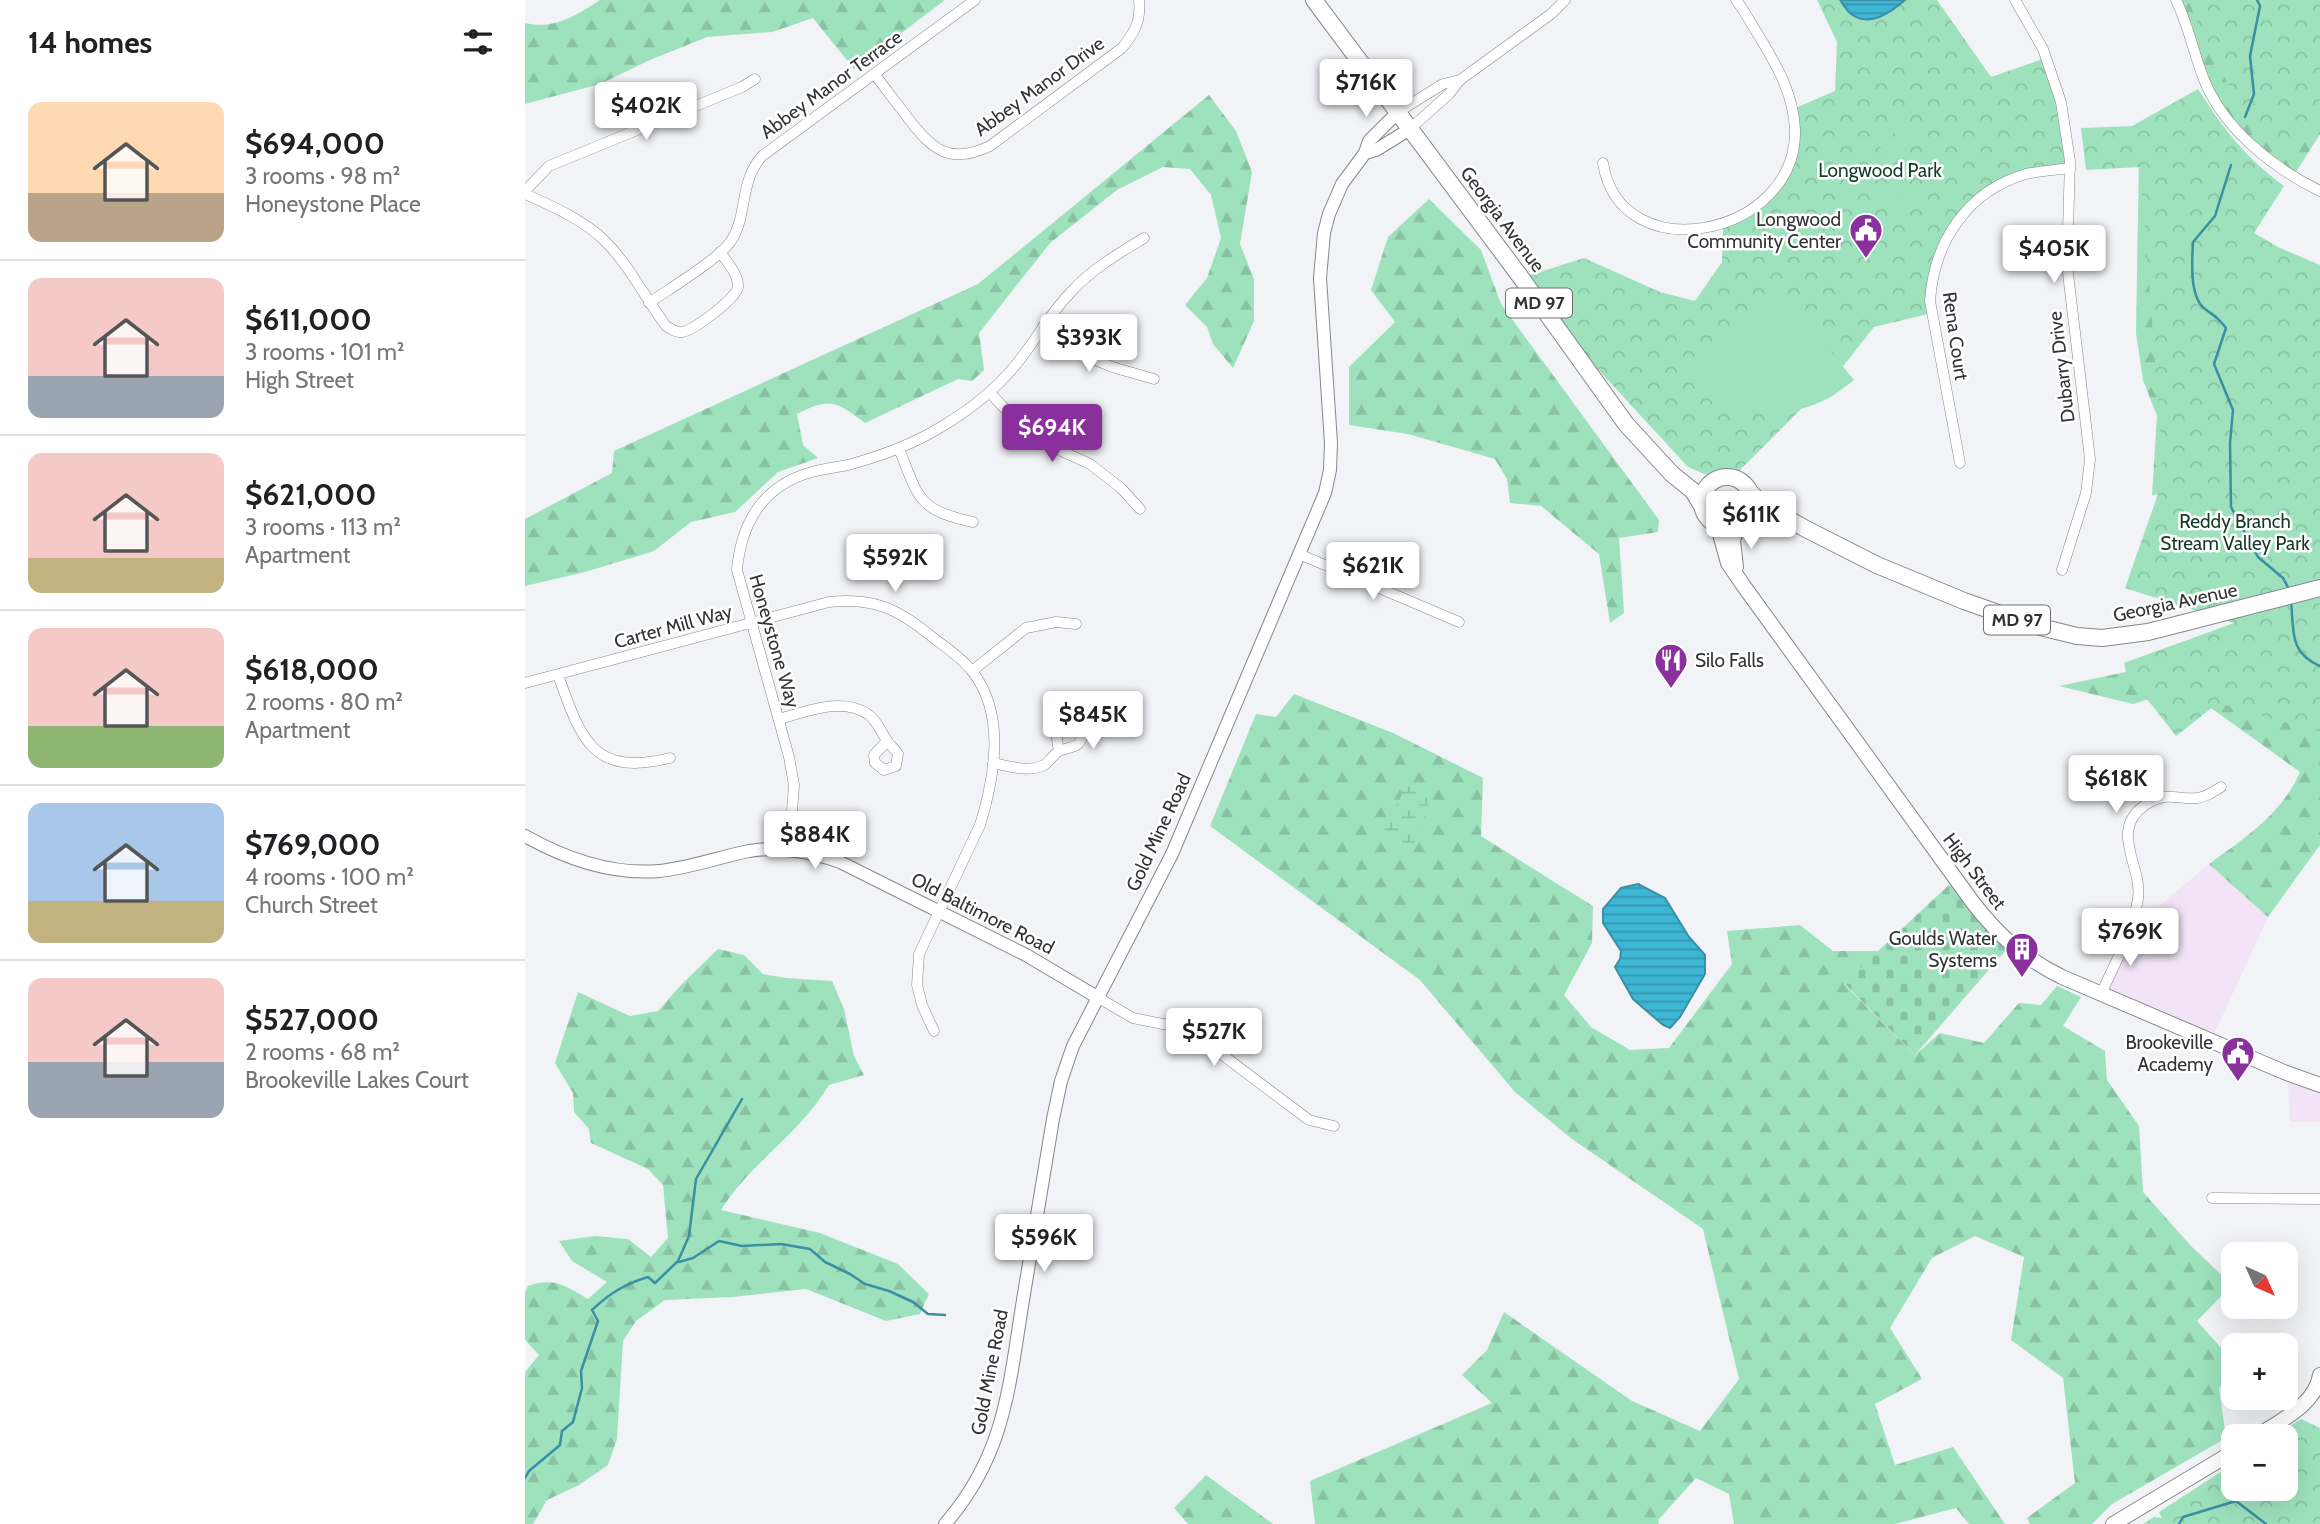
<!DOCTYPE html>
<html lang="en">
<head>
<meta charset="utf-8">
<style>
	body { margin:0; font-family:Cabin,sans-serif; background:#f2f2f2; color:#202124; height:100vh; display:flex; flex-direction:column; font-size:26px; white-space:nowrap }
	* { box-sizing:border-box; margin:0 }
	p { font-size:23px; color:#757577 }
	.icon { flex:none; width:38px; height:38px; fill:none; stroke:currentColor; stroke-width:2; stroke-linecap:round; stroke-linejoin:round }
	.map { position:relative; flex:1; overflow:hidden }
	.sheet { display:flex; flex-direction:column; background:#fff; width:525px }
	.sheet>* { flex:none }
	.needle { width:46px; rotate:135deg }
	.tools { position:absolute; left:1696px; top:1242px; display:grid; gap:14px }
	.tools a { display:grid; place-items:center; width:77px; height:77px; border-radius:14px; background:#fff; box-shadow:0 7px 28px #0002; font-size:35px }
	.price { position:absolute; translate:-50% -60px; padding:0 16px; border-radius:7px; background:#fff; color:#222; font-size:23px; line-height:46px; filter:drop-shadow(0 2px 4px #0008) }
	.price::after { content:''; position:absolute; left:50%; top:42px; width:21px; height:16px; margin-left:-10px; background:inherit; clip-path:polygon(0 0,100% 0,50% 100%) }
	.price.selected { background:#8a309c; color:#fff }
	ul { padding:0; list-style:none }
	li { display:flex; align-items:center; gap:21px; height:175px; padding:0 28px }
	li+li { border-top:2px solid #e0e0e0 }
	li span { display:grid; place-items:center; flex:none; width:196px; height:140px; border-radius:14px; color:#555 }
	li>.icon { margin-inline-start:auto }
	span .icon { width:84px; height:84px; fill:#fffc; stroke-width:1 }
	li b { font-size:30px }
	h2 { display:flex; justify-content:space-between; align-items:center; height:84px; padding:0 28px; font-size:30px }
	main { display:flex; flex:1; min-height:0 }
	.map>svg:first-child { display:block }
	.commercial { fill:#f2e3f7 }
	.forest { fill:url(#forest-firs) }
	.wetland { fill:url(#wetland-marsh) }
	.cemetery { fill:url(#cemetery-stones) }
	.park { fill:url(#park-crowns) }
	.garden { fill:#9ee2bd }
	.water { fill:url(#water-rules); stroke:#3a8fa5; stroke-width:2 }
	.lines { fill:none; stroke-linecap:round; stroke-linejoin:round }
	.stream { stroke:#3a8fa5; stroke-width:2.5 }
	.minor-casing { stroke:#858789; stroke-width:11 }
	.tertiary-casing { stroke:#858789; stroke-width:14 }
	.secondary-casing { stroke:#858789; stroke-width:16 }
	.primary-casing { stroke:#858789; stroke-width:18 }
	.minor { stroke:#fff; stroke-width:10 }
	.tertiary { stroke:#fff; stroke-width:12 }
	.secondary { stroke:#fff; stroke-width:14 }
	.primary { stroke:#fff; stroke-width:16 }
	.labels { text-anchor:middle; stroke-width:5; stroke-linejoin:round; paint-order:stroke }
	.shield { fill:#fff; stroke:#707071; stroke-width:2 }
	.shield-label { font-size:18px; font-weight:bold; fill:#323334 }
	.street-label { font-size:19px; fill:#323334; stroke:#fff }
	.park-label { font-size:19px; fill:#123a27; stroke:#fff }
	.poi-label { font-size:19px; fill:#323334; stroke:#fff; text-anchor:end }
</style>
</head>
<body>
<main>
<section class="sheet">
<h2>14 homes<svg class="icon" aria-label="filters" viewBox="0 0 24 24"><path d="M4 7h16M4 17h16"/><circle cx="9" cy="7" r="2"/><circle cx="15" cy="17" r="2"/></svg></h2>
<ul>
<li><span style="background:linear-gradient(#ffd9b3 65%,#b9a48a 0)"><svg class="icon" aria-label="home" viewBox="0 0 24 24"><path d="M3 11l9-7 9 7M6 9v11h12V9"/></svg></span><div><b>$694,000</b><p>3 rooms · 98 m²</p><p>Honeystone Place</p></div></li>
<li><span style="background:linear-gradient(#f6c9c9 70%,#9aa5b1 0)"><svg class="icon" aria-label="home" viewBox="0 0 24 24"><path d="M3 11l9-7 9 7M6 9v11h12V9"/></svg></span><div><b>$611,000</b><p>3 rooms · 101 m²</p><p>High Street</p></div></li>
<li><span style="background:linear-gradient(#f6c9c9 75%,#c2b280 0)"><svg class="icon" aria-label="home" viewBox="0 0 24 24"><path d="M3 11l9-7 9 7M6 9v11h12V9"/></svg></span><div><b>$621,000</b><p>3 rooms · 113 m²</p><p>Apartment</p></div></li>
<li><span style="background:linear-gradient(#f6c9c9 70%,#8fb573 0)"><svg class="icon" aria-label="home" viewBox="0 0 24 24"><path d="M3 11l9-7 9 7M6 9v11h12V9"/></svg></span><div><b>$618,000</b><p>2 rooms · 80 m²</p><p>Apartment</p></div></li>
<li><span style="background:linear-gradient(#a9c7e8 70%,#c2b280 0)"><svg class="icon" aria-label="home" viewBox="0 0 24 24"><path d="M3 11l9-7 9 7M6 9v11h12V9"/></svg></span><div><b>$769,000</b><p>4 rooms · 100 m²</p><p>Church Street</p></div></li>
<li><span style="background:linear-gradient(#f6c9c9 60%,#9aa5b1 0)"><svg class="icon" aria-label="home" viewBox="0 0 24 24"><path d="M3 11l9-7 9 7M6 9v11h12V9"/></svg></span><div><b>$527,000</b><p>2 rooms · 68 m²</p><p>Brookeville Lakes Court</p></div></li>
</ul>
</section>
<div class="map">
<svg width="1795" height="1524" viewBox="0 0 1795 1524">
	<defs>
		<pattern id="forest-firs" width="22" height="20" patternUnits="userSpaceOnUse" patternTransform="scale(1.75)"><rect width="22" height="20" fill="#9ee2bd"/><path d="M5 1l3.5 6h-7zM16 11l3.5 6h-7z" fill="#89c2a3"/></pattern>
		<pattern id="wetland-marsh" width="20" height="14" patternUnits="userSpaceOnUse" patternTransform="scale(1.75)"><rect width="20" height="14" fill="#9ee2bd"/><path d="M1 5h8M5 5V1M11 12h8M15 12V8" fill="none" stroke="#89c2a3"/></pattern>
		<pattern id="cemetery-stones" width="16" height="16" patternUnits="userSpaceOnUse" patternTransform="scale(1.75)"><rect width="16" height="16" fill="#9ee2bd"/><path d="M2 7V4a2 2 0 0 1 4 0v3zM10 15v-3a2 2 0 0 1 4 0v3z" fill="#89c2a3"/></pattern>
		<pattern id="park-crowns" width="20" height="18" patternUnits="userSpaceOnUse" patternTransform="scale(1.75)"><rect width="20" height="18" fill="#9ee2bd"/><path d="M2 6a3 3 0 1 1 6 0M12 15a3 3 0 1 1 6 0" fill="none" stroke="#89c2a3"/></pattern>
		<pattern id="water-rules" width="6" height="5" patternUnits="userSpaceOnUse" patternTransform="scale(1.75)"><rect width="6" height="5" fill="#3eb6d5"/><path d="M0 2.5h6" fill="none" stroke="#3595ae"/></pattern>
	</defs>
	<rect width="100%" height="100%" fill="#f1f3f6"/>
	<!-- commercial -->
	<g class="commercial">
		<polygon points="1684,864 1743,917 1689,1034 1582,988 1608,933 1640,901"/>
		<polygon points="1763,1082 1795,1090 1795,1122 1765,1122"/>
	</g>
	<!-- forest -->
	<g class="forest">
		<path d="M75,0H420L329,69L288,18L247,32L182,37L125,60L75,84L0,104V23C29,30 52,15 75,0Z"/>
		<polygon points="1651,0 1795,0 1795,134 1768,177 1716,133 1684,91"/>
		<path d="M684,95L711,131L727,172L715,244L729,279V321L708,368L688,344L682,327L660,305L682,278L696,238L686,195L665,169L638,167L592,190L525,243L454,333L459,370L447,381L433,379L340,423C311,401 305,397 272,414L278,445L293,458L253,472L210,512L166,522L129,551L60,572L0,586V519L87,473L89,451L453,284Z"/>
		<polygon points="1614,155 1666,491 1627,495 1632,416 1618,380 1611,333"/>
		<polygon points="904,199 956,250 976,304 1134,520 1133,532 1094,538 1099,613 1085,623 1074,554 1016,506 985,503 982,479 970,459 883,434 824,425 824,367 870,322 846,290 863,237"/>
		<path d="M1620,668L1795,700V845L1743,917L1684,864C1720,838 1757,814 1775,772L1686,708L1653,690L1608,704L1534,686Z"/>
		<polygon points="769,694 868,733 958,778 956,836 1068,906 1067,943 1039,995 1066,1027 1105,1050 1144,1048 1207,964 1202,931 1275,925 1308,951 1354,951 1319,984 1390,1055 1415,1033 1459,1043 1494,1003 1516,1005 1532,986 1556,997 1538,1026 1580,1051 1582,1080 1614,1126 1618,1192 1666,1246 1707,1285 1672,1321 1708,1361 1708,1377 1694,1388 1701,1438 1587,1504 1567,1524 1505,1524 1502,1518 1550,1483 1538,1378 1486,1340 1499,1257 1450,1236 1407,1258 1365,1328 1397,1379 1350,1404 1370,1465 1428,1447 1480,1524 1444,1524 1431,1508 1370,1524 1209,1524 1204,1494 1171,1478 1133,1520 1134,1524 790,1524 785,1481 967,1403 937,1375 962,1350 979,1312 1107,1401 1175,1431 1214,1379 1178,1229 1047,1139 990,1092 895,980 685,826 731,714 751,717"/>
		<path d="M193,949L219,955L238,974L261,978L307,981L319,1009L329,1056L339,1075L304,1085C274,1135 226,1162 196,1210L295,1233L373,1264L404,1294L395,1314L361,1321L281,1289L208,1297L140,1300L111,1321L98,1341L92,1439L83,1465L54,1485L22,1500L8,1524H0V1372L14,1355L0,1340V1292L3,1286C30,1277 40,1286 63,1299L82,1282L47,1261L34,1241L70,1236L103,1239L126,1257L143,1238L138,1185L123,1169L66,1143L64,1129L49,1112L48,1093L30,1063L53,992L105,1016L133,1011L155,986Z"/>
		<polygon points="681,1475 748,1524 663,1524 649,1508"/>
	</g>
	<!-- wetland -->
	<path class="wetland" d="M894,785L908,794C900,810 896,828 889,845L874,850L858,828C865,810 875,807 878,788Z"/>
	<!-- cemetery -->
	<polygon class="cemetery" points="1426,883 1451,917 1481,950 1390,1055 1319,983"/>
	<!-- park -->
	<g class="park">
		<polygon points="1292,0 1412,0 1466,77 1521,58 1536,102 1545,168 1502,174 1446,205 1414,254 1407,313 1349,327 1316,369 1213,472 1179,474 1163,467 1057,352 1002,276 1059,258 1135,292 1170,301 1197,262 1198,225 1234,205 1264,162 1268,109 1310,91 1312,42"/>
		<path d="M1663,0H1795V107L1760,151C1710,111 1688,57 1663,0Z"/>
		<path d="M1673,89C1700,131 1719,156 1759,186L1729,233L1753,247L1795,265V732L1693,703L1651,736L1601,672L1599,663L1709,623L1600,588L1639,477L1615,167L1561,170L1556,128L1607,126Z"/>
		<polygon points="1776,1419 1795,1428 1795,1524 1618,1524 1629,1517 1637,1518 1634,1512 1708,1464 1708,1489 1760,1489 1760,1437 1749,1437"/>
	</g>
	<!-- garden -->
	<g class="garden">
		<polygon points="1371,115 1398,135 1388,147 1362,127"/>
		<polygon points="1359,131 1385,151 1376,163 1350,143"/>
		<polygon points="1357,180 1389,203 1378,217 1347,195"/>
		<path d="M1248,286L1254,288L1329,380C1320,387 1311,394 1302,399C1253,424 1197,410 1160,372Z"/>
	</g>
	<!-- water -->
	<g class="water">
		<path d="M1315,0H1380C1366,12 1345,28 1326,14C1322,11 1318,4 1315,0Z"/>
		<polygon points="1113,884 1140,898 1164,937 1180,955 1180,974 1155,1017 1145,1028 1138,1025 1108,999 1090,967 1095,959 1096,951 1078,923 1078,909 1096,888"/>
	</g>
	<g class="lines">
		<!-- stream -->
		<g class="stream">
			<polyline points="1720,117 1729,94 1725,56 1735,6 1732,0"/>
			<path d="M1706,165L1690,216L1668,242C1667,260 1664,297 1680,309C1691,317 1692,317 1701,328L1689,364L1708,410L1705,443L1706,507L1733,557L1758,578L1765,591"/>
			<path d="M1766,601C1769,631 1764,653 1795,666"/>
			<polyline points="154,1262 168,1258 194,1241 217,1246 256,1244 285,1249 300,1262 325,1274 340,1284 364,1291 388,1302 403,1314 420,1315"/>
			<path d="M0,1478L4,1471L35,1445L37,1431L48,1422L57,1388L56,1371L73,1321L67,1310C85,1293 100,1284 123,1277L130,1283L153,1261L164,1236L171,1179L217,1099"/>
			<polyline points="1654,1524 1658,1517 1711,1501 1741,1524"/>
		</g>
		<defs>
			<g id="minor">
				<polyline points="1490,0 1518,49 1536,102 1545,161 1542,265 1565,459 1561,493 1537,570"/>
				<path d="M1651,0C1663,24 1668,51 1678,77C1697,128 1748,168 1795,191"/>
				<path d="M350,75C361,89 372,104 383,118C407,150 425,165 465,146L597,48C610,32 616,21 614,0"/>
				<polyline points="935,80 1026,14 1040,0"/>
				<polyline points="873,112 918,84 935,80 924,94 885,129"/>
				<path d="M1078,163C1095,272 1273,237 1270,129C1268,93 1252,66 1234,36C1226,24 1220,11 1211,0"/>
				<polyline points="0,191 24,166 217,87 230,79"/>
				<path d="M0,194C27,206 59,220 80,241C104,265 121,299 141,326C146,329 152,333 157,332C168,331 212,298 213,287C214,275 202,262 195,252"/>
				<path d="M124,303C144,289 194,259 206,241C223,215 214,182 237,156L450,0"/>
				<polyline points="518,327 568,359 587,367 629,379"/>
				<polyline points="465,393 508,438 565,464 596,488 615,509"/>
				<path d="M374,449C394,498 392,510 448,522"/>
				<path d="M1435,463L1405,301C1409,242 1442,191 1501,174C1515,171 1531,170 1545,168"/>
				<polyline points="774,554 934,622"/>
				<polyline points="447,671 501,628 531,622 551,624"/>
				<path d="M33,675C56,739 67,777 145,758"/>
				<path d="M0,683L304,602C348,597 373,609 406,636C420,647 436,657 447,671C481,714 470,776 455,825L394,954L392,985L397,1005L409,1031"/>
				<path d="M254,719C281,712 318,696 344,715C354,723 356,733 363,742C366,747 371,749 373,754L371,766L359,770L350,763L349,755L362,741"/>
				<path d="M468,763C483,766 504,773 519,765C526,761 529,752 537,750C548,746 554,748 558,735L552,725L540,723C530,730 531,739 534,750"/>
				<path d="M264,851L269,785L264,757L212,570C216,523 238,485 287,472C299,469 311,467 323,465C356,456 387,445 416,427C448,408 477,385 499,354C515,333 528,310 547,291C568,268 593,254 619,238"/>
				<path d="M1576,994C1590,963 1607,933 1613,899C1618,866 1583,831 1620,805C1642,790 1651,800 1672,798C1681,797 1688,792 1696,787"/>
				<polyline points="572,997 608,1018 663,1029 784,1120 809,1126"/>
				<polyline points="1687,1198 1795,1199"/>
			</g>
			<g id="tertiary">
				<polyline points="840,153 851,150 885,129"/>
				<path d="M0,836C41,859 86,875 134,871C165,868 194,857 224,851C253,846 287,852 315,862L501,955L572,997"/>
				<path d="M420,1524C482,1453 484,1383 499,1294C509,1236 518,1177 528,1119L536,1081L548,1046L647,854L800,493L805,470L806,443L795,278L799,233L804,214L817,184L840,153L844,141L873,112"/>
			</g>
			<g id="secondary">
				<path d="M1186,522L1195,534L1203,563L1218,585L1449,904C1474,936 1500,959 1537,977L1759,1072L1795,1085"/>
				<polyline points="1211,567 1208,541 1212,526"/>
				<path d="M1731,1437C1754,1421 1790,1406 1795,1375"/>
				<polyline points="1588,1524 1708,1452"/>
			</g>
			<g id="primary">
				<polyline points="789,0 997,279 1101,424 1147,474 1168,491 1177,506"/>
				<circle cx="1202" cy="502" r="25"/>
				<polyline points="1227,494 1237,504 1281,529 1352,565 1439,601 1507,625 1552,636 1577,638 1623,632 1795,588"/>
			</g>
		</defs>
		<!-- minor casing -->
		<use href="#minor" class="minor-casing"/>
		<!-- tertiary casing -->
		<use href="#tertiary" class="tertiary-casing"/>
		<!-- secondary casing -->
		<use href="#secondary" class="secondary-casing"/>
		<!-- primary casing -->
		<use href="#primary" class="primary-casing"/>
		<!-- minor -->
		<use href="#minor" class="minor"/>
		<!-- tertiary -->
		<use href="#tertiary" class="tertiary"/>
		<!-- secondary -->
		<use href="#secondary" class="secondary"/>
		<!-- primary -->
		<use href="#primary" class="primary"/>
	</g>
	<!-- icons -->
	<defs>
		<symbol id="civic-pin" viewBox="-11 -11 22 30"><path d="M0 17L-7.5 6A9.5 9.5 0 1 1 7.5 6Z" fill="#8a309c" stroke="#fff"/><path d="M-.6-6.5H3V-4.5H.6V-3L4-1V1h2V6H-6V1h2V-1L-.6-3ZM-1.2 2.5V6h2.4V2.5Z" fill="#fff"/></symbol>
		<symbol id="restaurant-pin" viewBox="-11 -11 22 30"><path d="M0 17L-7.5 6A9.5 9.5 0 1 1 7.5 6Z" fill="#8a309c" stroke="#fff"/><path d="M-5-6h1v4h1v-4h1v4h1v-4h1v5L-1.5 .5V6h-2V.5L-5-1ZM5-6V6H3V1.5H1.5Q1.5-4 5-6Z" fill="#fff"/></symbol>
		<symbol id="building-pin" viewBox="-11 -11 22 30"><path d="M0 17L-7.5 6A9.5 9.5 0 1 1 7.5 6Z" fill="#8a309c" stroke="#fff"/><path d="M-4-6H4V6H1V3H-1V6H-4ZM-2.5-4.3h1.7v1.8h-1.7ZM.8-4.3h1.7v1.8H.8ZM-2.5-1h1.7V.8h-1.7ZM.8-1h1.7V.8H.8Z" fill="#fff"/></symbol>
	</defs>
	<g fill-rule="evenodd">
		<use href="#civic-pin" x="1322" y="211" width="38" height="52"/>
		<use href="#restaurant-pin" x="1127" y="641" width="38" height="52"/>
		<use href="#building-pin" x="1478" y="930" width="38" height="52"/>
		<use href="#civic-pin" x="1694" y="1034" width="38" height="52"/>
	</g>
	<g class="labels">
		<!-- shield labels -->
		<g class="shield">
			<rect x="981" y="288.5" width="66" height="29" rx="5"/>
			<rect x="1459" y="605.5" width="66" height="29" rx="5"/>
		</g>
		<g class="shield-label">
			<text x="1014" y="309">MD 97</text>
			<text x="1492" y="626">MD 97</text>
		</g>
		<!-- street labels -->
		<g class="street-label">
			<text transform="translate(306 84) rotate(-36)" y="7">Abbey Manor Terrace</text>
			<text transform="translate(514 86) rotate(-36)" y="7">Abbey Manor Drive</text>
			<text transform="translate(978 219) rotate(53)" y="7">Georgia Avenue</text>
			<text transform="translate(1431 336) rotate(82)" y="7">Rena Court</text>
			<text transform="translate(1536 367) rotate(-97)" y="7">Dubarry Drive</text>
			<text transform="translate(1650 602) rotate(-12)" y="7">Georgia Avenue</text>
			<text transform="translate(148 626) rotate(-15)" y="7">Carter Mill Way</text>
			<text transform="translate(250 641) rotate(74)" y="7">Honeystone Way</text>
			<text transform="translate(633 832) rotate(-65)" y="7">Gold Mine Road</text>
			<text transform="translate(1450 871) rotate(53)" y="7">High Street</text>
			<text transform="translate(458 913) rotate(27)" y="7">Old Baltimore Road</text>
			<text transform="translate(464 1372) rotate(-79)" y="7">Gold Mine Road</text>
		</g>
		<!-- park labels -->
		<g class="park-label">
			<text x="1355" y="177">Longwood Park</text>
			<text x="1710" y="528">Reddy Branch<tspan x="1710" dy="22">Stream Valley Park</tspan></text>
		</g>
		<!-- poi labels -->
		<g class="poi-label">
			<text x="1316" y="226">Longwood<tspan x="1316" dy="22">Community Center</tspan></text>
			<text x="1170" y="667" text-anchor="start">Silo Falls</text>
			<text x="1472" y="945">Goulds Water<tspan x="1472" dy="22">Systems</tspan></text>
			<text x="1688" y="1049">Brookeville<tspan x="1688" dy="22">Academy</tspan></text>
		</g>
	</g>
</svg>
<div class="tools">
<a><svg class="needle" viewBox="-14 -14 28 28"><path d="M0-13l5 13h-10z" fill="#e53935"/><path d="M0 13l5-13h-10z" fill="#757577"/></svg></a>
<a>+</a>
<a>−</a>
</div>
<b class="price" style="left:841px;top:119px">$716K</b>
<b class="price" style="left:121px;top:142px">$402K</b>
<b class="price" style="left:1529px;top:285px">$405K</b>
<b class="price" style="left:564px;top:374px">$393K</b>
<b class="price selected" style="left:527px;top:464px">$694K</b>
<b class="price" style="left:1226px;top:551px">$611K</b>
<b class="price" style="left:370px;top:594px">$592K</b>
<b class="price" style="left:848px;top:602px">$621K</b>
<b class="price" style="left:568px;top:751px">$845K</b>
<b class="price" style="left:1591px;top:815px">$618K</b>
<b class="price" style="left:290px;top:871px">$884K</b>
<b class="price" style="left:1605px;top:968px">$769K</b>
<b class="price" style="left:689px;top:1068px">$527K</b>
<b class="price" style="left:519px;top:1274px">$596K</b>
</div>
</main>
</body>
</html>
